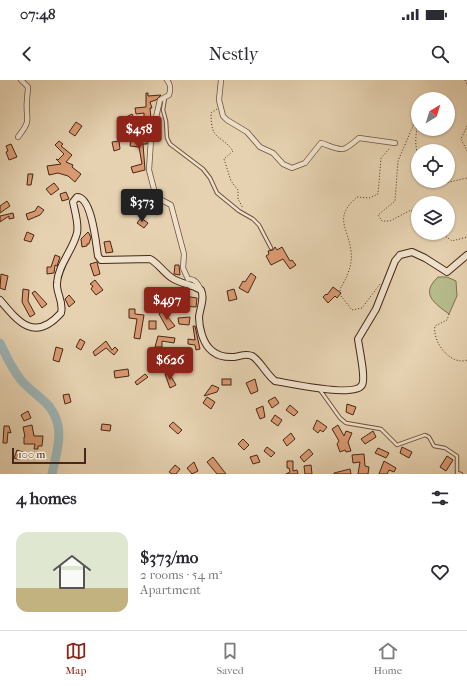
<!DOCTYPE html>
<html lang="en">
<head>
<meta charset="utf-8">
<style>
	body { margin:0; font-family:"IM FELL French Canon",serif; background:#f7f7f7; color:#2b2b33; height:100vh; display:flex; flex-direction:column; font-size:15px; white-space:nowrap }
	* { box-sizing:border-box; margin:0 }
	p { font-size:13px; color:#7c7c81 }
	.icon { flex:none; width:22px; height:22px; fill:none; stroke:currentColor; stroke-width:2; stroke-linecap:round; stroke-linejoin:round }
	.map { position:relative; height:394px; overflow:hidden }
	.side { display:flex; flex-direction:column; background:#fff; flex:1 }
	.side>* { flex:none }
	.needle { width:26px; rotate:38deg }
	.tools { position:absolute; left:411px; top:12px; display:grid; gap:8px }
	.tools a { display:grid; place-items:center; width:44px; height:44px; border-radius:50%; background:#fff; box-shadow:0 1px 3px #0004; font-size:20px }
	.scale { position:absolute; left:12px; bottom:10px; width:74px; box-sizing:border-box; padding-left:4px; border:2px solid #472717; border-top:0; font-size:11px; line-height:14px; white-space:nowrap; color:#472717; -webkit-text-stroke:3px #efe2cc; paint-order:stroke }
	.price { position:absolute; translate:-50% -34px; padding:0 9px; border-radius:4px; background:#8f2418; color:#fff; font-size:13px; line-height:26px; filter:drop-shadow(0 1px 2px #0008) }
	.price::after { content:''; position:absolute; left:50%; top:24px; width:12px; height:9px; margin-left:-6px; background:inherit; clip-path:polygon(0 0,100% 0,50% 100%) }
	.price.on { background:#222; color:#fff }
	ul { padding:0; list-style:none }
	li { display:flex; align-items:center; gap:12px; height:100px; padding:0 16px }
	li+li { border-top:1px solid #e1e1e2 }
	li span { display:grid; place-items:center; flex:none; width:112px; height:80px; border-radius:12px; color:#555 }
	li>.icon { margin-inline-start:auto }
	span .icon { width:48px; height:48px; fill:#fffc; stroke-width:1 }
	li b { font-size:17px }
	h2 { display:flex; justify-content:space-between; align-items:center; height:48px; padding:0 16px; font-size:17px }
	.status { display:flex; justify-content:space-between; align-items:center; height:28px; padding:0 20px; background:#fff; direction:ltr }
	.status svg { height:11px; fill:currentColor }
	header { display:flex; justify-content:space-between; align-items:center; height:52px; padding:0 16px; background:#fff; font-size:18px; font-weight:600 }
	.menu { display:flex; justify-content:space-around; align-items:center; height:56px; border-top:1px solid #e1e1e2; background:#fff; font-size:11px; color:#7c7c81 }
	.menu a { display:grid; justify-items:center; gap:2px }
	.menu .on { color:#8f2418 }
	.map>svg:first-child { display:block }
	.green { fill:#b6bb8b; stroke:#7e7151 }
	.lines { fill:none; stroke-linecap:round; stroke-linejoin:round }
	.river { stroke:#9cb5b7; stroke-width:9 }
	.building { fill:#db9a72; stroke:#472717 }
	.lane-casing { stroke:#6f523e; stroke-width:4.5 }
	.street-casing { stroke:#6f523e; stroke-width:6 }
	.secondary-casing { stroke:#472717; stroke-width:8 }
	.path { stroke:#472717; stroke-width:1; stroke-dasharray:1 2; stroke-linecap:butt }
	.lane { stroke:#efe2cc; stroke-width:2.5 }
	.street { stroke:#efe2cc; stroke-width:4.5 }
	.secondary { stroke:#efe2cc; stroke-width:6 }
</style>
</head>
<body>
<div class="status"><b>07:48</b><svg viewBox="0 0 49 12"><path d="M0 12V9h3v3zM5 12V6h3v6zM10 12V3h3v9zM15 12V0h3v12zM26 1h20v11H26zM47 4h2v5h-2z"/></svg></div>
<header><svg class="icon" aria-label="back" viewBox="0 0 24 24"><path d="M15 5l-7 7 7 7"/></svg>Nestly<svg class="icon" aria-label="search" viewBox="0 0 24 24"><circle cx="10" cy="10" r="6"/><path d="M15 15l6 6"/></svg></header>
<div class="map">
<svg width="467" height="394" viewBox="0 0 467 394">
	<rect width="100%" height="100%" fill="#e6d2b1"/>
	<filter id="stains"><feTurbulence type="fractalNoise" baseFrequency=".005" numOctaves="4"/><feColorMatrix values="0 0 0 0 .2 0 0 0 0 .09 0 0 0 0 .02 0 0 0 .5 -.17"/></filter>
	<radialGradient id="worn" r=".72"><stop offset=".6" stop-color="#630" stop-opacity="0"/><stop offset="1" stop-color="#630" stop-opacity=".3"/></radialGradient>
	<!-- green -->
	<path class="green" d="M438,197H447L456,201L457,216L449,234C434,223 420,214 438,197Z"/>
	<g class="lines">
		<!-- river -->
		<path class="river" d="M0,263C6,276 12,289 21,300C35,317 52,320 58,345C61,361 55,379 52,394"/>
	</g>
	<!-- building -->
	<g class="building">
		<polygon points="146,13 148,13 148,16 161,15 156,20 150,22 152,28 150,28 151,39 144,40 144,33 136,34 135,28 146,27"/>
		<polygon points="132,34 136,42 130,45 126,37"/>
		<polygon points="76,42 82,46 75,56 69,52"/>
		<polygon points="132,53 144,54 147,60 147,64 143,64 145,90 133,93 131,87 142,84 139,67 130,66"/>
		<polygon points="59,61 63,64 61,66 72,75 66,82 73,85 72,87 81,94 75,102 68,96 58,93 49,95 47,86 61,84 56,79 58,80 64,74 55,65"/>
		<polygon points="119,61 120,69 114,71 112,62"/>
		<polygon points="11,64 17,77 9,80 6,72 8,71 6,66"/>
		<polygon points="28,94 33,94 31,105 27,105"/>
		<polygon points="54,103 59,109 51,115 46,109"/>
		<polygon points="142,110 148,117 142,121 137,114"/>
		<polygon points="66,112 69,119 62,121 60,114"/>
		<polygon points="7,121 10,126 0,133 0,126"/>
		<polygon points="156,122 162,131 157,135 150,127"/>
		<polygon points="38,126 44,130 40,135 28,140 26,134 35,131"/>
		<polygon points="13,133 14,138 9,139 9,136 0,142 0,136"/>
		<polygon points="141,138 148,143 144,148 137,143"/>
		<polygon points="27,152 34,155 31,162 24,160"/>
		<polygon points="88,152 91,157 89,164 87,164 87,166 82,167 81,159"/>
		<polygon points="110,161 113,172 106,173 104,162"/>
		<polygon points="275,167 277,170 282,167 290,181 292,180 296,185 290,189 283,179 271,185 266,176 269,174 268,171 273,170"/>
		<polygon points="55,175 60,177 57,186 55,185 54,193 47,194 47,187 51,187"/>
		<polygon points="97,182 100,194 94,196 90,184"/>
		<polygon points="175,185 179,185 180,195 174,194"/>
		<polygon points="251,193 256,197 248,213 239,208 243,201 245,202"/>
		<polygon points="1,194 8,196 5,210 0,208"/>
		<polygon points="95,200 103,210 96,215 91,209 93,206 90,204"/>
		<polygon points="333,207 341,213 337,218 335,216 328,223 323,217 326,214 327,215"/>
		<polygon points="23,209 29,210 28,221 35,234 30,237 22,222"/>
		<polygon points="234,209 237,219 229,221 227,211"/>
		<polygon points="35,211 47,224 42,228 32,213"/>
		<polygon points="69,215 75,222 69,227 65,219"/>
		<polygon points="184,216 197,218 196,227 182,226"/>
		<polygon points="129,229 135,229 135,234 144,235 140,259 134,258 137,239 129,238"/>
		<polygon points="163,231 175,246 168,250 159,234"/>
		<polygon points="190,237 189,245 179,244 178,238"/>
		<rect x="149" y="241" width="7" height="8"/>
		<polygon points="193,246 195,246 200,269 196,270 195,265 188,264 188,259 195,260"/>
		<polygon points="158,256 175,258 174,263 162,261 162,267 155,267"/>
		<polygon points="80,259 85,262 81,270 76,267"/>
		<polygon points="106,261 112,270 115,267 118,270 114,275 106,268 95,276 93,272"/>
		<polygon points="56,267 63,269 59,282 53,280"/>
		<polygon points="128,289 129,296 115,298 114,291"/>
		<polygon points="169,293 176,305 170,308 165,294"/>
		<polygon points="145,294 148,297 137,305 135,302"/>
		<rect x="222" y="299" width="9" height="6"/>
		<polygon points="255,299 258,311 251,314 246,303"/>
		<polygon points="212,305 219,308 217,312 204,316"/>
		<polygon points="69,314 71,322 65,324 63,315"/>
		<polygon points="207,317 215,322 211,329 203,323"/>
		<polygon points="275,317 279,323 272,328 268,321"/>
		<polygon points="347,324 356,327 353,335 346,332"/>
		<polygon points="290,325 298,332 294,336 286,330"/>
		<polygon points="263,326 265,337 260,339 256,329"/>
		<polygon points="28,331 31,338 24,341 21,335"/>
		<polygon points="275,335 282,340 278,346 271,341"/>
		<polygon points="317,340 327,347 323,352 320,350 318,353 313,349"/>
		<polygon points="173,342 182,350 178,354 169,346"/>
		<polygon points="102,344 111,345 110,351 101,350"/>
		<polygon points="32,345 34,356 43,356 42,366 38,366 38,369 34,369 35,364 24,364 24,357 25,357 23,347"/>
		<polygon points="338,345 344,356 346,351 352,353 348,362 351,371 346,372 345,370 340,372 337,364 339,361 332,349"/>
		<polygon points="4,346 9,346 11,353 8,352 7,363 3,363"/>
		<polygon points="373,351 376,357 365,364 361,359"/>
		<polygon points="291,353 295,359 287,366 283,360"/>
		<polygon points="243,359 249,365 244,370 238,364"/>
		<polygon points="267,367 275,373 271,377 264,371"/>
		<polygon points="402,367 412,372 409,378 400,373"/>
		<polygon points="378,368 389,373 386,378 375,373"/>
		<polygon points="309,369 313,374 304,382 300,377"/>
		<polygon points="17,370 23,372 20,380 14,378"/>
		<polygon points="364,374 365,386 369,387 368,394 358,394 360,382 353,383 352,375"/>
		<polygon points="257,375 260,382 253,384 250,377"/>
		<polygon points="447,376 453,380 446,391 440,387"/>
		<polygon points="213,377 226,394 217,394 207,382"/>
		<polygon points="287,381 293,381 293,391 297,390 298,394 286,394 290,392 289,388 287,388"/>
		<polygon points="384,381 396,388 394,392 389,390 387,394 379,394"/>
		<polygon points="194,382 198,391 192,394 187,388"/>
		<polygon points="175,385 180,389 176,394 172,394 169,392"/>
		<polygon points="311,385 312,394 305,394 304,386"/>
		<polygon points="350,389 351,394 334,394 334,393"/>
	</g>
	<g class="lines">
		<defs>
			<g id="lane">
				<polyline points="165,18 163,30 166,41 167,58 170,64 203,89 210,98 217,113 239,131 253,139 259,145 271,168"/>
				<polyline points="320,310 340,338 346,343 381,349 397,365 425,355 429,357 434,366 445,368 457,376 457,393 461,394"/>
			</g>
			<g id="street">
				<path d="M167,0C171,5 171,9 169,15L160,20L151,59L149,90L156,117L171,125L184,174L183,188L188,199C195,199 198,203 201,210"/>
				<path d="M221,0L219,20L223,36L227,40L247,52L260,67L273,73L283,84L292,88L305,83L321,63C342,70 341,74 359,58L395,63"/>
				<path d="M18,57C33,38 25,41 27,20C27,15 28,12 28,7L21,0"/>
			</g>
			<path id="secondary" d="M0,220C19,243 35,262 61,233C64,222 56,213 57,203C58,185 73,170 77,153C79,144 75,132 73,122L77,117C92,117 96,164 98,176L101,180L150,179C158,183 163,192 172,198C181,204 191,204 201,210C205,218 200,228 199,237C199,243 200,249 202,255C207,271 218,278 234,277C241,276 246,273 252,276C259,279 266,294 275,301C288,303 355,318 362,305C366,298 359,268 358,259L376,229L395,181L400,175L412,172L425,178L447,192L467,175"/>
		</defs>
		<!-- lane casing -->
		<use href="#lane" class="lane-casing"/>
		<!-- street casing -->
		<use href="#street" class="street-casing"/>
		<!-- secondary casing -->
		<use href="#secondary" class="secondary-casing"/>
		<!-- path -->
		<g class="path">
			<polyline points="465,0 467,4"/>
			<path d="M217,29L211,33C211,62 220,53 233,71L224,79L231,101L238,110V119L243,128"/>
			<polyline points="467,46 461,59 467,71"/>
			<path d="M418,76C413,58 418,51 418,34L398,81L395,121L378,135L382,141H390L411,130L418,136"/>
			<polyline points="433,101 445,103 467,98"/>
			<polyline points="441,153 452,161 467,157"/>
			<path d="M380,204L362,228L352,230L341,216L340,209C347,197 353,185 351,171C348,147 333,138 357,117L369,118L378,114L381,78L390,68"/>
			<path d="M449,234L447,240L435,246C432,261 450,286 467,280"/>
		</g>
		<!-- lane -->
		<use href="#lane" class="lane"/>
		<!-- street -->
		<use href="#street" class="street"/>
		<!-- secondary -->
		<use href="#secondary" class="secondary"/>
	</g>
	<rect width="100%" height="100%" filter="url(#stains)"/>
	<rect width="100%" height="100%" fill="url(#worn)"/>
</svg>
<div class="tools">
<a><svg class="needle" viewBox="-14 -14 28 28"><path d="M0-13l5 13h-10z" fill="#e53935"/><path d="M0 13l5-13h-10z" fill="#7c7c81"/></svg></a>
<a><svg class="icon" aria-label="locate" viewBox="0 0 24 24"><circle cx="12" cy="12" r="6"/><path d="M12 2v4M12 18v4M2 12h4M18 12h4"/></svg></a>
<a><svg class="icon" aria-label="layers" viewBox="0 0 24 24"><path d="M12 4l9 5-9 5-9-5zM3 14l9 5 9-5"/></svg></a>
</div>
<div class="scale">100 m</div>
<b class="price" style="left:139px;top:70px">$458</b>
<b class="price on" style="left:142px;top:143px">$373</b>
<b class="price" style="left:167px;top:241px">$497</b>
<b class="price" style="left:170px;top:301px">$626</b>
</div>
<section class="side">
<h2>4 homes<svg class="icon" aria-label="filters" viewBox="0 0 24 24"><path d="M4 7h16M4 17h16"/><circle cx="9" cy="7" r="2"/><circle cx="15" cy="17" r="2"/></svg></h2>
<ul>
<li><span style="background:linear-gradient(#dfe7d0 70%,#c2b280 0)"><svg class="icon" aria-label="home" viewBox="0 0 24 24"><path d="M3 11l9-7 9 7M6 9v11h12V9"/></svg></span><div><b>$373/mo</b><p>2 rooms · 54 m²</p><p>Apartment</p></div><svg class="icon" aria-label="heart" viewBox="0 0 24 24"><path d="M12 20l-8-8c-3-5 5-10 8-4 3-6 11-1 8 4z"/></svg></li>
</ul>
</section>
<nav class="menu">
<a class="on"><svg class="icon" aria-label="map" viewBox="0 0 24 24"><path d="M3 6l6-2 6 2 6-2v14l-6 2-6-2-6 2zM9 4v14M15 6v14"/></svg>Map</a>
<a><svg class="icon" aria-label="saved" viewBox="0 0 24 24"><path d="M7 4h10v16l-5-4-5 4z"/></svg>Saved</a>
<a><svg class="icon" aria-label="home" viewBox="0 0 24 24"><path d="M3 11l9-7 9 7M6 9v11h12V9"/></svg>Home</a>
</nav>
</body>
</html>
